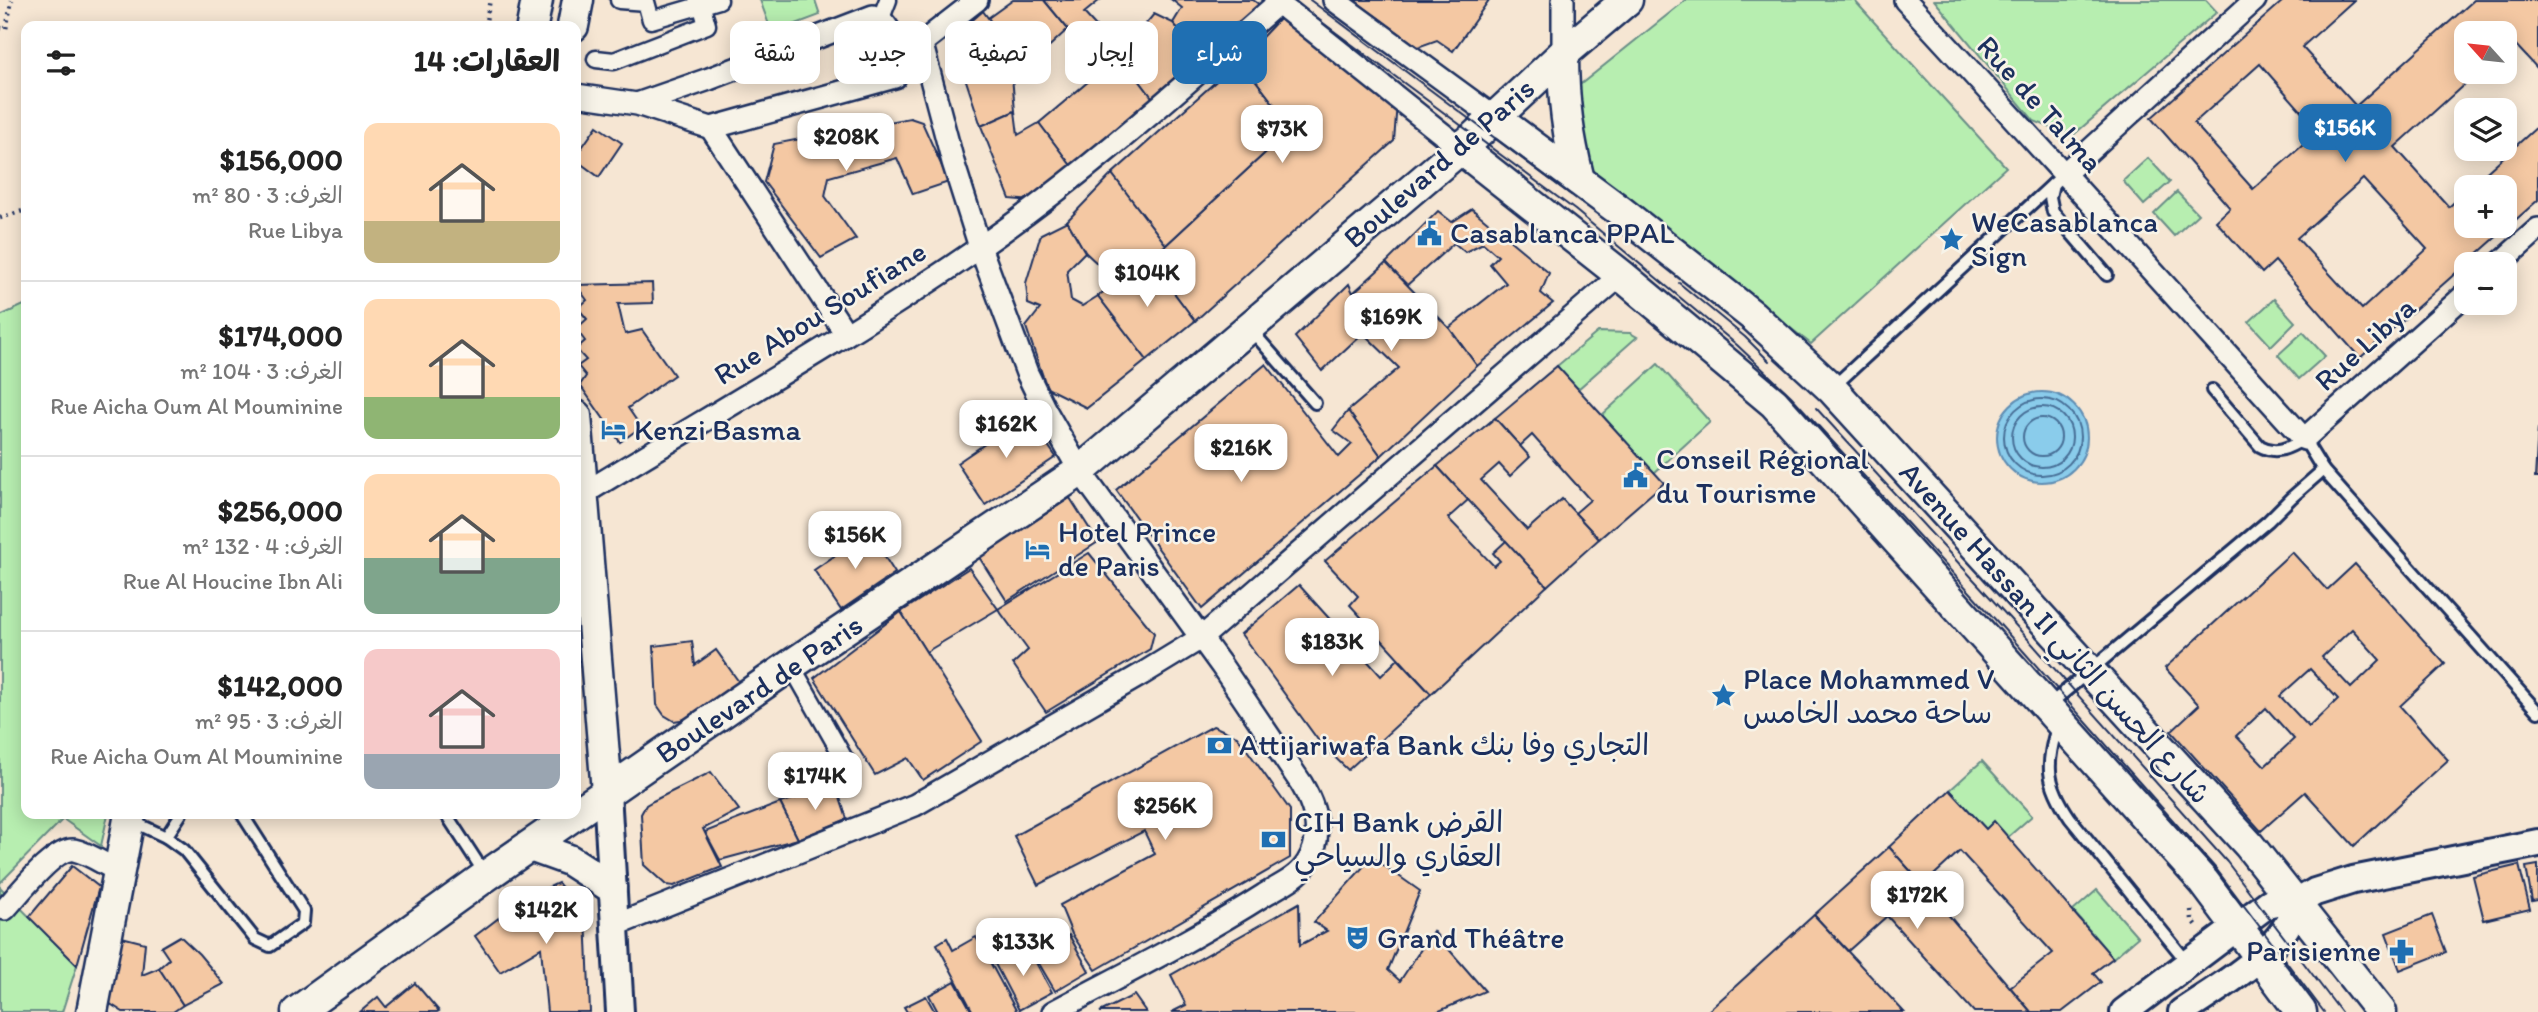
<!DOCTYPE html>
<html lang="ar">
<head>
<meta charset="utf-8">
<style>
	body { margin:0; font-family:Itim,"Playpen Sans Arabic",sans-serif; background:#f2f2f2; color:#222; direction:rtl; height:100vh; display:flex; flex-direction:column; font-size:26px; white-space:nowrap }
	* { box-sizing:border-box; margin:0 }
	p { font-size:23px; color:#767676 }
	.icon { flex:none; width:38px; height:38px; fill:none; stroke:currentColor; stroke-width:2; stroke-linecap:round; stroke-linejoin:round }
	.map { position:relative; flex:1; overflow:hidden; direction:ltr }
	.side { position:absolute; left:21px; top:21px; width:560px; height:798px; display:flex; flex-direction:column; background:#fff; border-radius:14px; box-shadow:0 4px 18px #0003; direction:rtl }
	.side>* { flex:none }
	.hud { position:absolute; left:602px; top:21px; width:665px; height:63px; direction:rtl; display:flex; gap:14px }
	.needle { width:46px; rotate:297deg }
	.tools { position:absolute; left:2454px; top:21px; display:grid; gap:14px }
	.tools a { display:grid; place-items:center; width:63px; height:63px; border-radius:14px; background:#fff; box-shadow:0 4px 18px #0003; font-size:35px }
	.price { position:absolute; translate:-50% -60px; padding:0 16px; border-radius:14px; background:#fff; color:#222; font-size:23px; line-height:46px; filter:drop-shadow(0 2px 4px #0008) }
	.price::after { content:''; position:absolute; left:50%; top:42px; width:21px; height:16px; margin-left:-10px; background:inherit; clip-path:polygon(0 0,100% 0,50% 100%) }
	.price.on { background:#1f6fb2; color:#fff }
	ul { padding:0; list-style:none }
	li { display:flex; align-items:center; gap:21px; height:175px; padding:0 21px }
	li+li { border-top:2px solid #e0e0e0 }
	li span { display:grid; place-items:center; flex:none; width:196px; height:140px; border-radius:14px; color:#555 }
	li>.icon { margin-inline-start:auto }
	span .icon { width:84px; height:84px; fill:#fffc; stroke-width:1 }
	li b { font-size:30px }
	h2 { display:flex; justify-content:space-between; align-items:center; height:84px; padding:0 21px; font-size:30px }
	.tag { padding:0 24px; border-radius:14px; background:#fff; box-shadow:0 4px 18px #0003; font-size:24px; line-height:63px }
	.tag.on { background:#1f6fb2; color:#fff }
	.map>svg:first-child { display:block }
	.green { fill:#b7eeb0; stroke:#698e87; stroke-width:2 }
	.water { fill:#8acceb; stroke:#5e8db3; stroke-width:2 }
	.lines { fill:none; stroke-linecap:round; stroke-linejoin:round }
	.shore { stroke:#476e96; stroke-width:2 }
	.building { fill:#f4c8a3; stroke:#1b2f5e; stroke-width:2; fill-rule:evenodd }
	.service-casing { stroke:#1b2f5e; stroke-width:16 }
	.pedestrian-casing { stroke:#1b2f5e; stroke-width:21 }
	.minor-casing { stroke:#1b2f5e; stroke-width:26 }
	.tertiary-casing { stroke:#1b2f5e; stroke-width:32 }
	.secondary-casing { stroke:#1b2f5e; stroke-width:35 }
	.path { stroke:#1b2f5e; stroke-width:4.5; stroke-dasharray:2 5; stroke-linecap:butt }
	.service { stroke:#f7f3e8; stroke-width:10 }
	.pedestrian { stroke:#f7f3e8; stroke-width:16 }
	.minor { stroke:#f7f3e8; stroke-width:21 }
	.tertiary { stroke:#f7f3e8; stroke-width:26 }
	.secondary { stroke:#f7f3e8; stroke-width:30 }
	.tram { stroke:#1b2f5e; stroke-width:2 }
	.labels { text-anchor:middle; stroke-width:5; stroke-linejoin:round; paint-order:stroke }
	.street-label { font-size:30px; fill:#1b2f5e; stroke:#f7f3e8 }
	.poi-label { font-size:30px; fill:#1b2f5e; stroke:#f7f3e8; text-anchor:start }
</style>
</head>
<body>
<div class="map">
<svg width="2538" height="1012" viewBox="0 0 2538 1012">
	<rect width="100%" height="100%" fill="#f6e6d3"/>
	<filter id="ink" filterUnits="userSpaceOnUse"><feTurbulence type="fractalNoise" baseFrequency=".0143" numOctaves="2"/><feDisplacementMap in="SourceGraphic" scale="14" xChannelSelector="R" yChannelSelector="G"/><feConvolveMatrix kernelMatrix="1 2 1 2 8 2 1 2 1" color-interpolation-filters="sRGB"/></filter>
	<g filter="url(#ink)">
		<!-- green -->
		<g class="green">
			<polygon points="760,0 815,0 820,15 772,33"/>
			<polygon points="1686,0 1854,0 2006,167 1811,344 1585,168 1571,92"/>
			<polygon points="1934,0 2206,0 2217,12 2072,136 2034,121"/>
			<polygon points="2148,158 2170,182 2144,205 2123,181"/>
			<polygon points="2177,192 2198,214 2174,236 2154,214"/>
			<polygon points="2274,299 2295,322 2271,346 2249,322"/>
			<polygon points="26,304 26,814 108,814 101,846 63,819 0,883 0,316"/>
			<polygon points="1598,332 1630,333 1637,337 1578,389 1557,366"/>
			<polygon points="2303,332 2325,356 2299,379 2278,355"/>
			<polygon points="1658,364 1710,422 1654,473 1602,415"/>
			<polygon points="1982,761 2032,816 2008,837 1994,822 1986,829 1950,790"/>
			<polygon points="0,887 77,965 62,1012 0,1012"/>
			<polygon points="2097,890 2138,937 2113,958 2073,911"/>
		</g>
		<!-- water -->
		<circle class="water" cx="2042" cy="437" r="45"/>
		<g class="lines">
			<!-- shore -->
			<g class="shore">
				<circle cx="2042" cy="437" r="38"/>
				<circle cx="2042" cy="437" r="30"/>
				<circle cx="2042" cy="437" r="19"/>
			</g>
		</g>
		<!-- building -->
		<g class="building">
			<polygon points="1013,0 1044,0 1068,29 1025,69 988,18"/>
			<polygon points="1044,0 1100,0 1084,13 1105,36 1082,55 1068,29"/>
			<polygon points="1172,0 1253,0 1263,7 1204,59 1173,23 1182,8"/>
			<polygon points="1354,0 1489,0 1453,51 1437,40 1418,47"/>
			<path d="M2284,0H2354L2302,47L2356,106L2474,0H2538V69L2512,41L2504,48V33H2466V72H2478L2395,147L2449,207L2466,191V226H2504V187H2470L2538,126V200L2360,358L2275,261L2262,273L2216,221L2230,208L2151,118ZM2260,64L2319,131L2253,189L2194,123ZM2363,179L2427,249L2362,309L2297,238Z"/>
			<polygon points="983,11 1025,69 1012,76 1015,111 981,126 952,38"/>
			<polygon points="1285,13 1397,103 1394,141 1195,321 1148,258 1166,245 1292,128 1240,60"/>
			<polygon points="1154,14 1173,23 1204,59 1154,100 1120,55"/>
			<polygon points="1120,55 1154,100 1072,167 1039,123"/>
			<polygon points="1240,60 1292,128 1166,245 1112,174"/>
			<polygon points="1015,111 1018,135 1039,123 1072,167 1032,201 1010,199 981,126"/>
			<polygon points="910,118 922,122 949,182 913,194 897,158 829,177 825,196 856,239 821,258 764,182 774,144"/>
			<polygon points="597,126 622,143 599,177 576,160 576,156"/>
			<polygon points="1112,174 1166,245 1116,281 1085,252 1067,221"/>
			<polygon points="1472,209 1549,273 1541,293 1553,303 1477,366 1449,328 1506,283 1490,264 1498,256 1483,243 1465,252 1454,243 1406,286 1386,263 1438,211 1452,222"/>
			<polygon points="1067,221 1085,252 1067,270 1071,300 1082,306 1098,296 1147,360 1087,408 1047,388 1026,327 1040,309 1028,304 1026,283 1041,234"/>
			<polygon points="1148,258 1195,321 1147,360 1098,296"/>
			<polygon points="1386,263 1449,328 1477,366 1381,456 1348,411 1399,368 1363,333 1322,371 1295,337 1349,284 1353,293"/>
			<polygon points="652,283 653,303 618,304 625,334 642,330 674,375 628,408 641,427 620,442 580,385 586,376 578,366 586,360 576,349 585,341 576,329 587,319 578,308 587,300 576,285"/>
			<polygon points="1266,364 1339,457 1352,444 1333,430 1348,411 1381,456 1202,609 1116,490"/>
			<polygon points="1557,366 1664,483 1599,539 1575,513 1590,500 1532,435 1520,446 1495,418"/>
			<polygon points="1027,415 1056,457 985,505 957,463"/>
			<polygon points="1495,418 1530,457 1510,476 1499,464 1481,480 1527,530 1562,499 1599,539 1547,586 1437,466"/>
			<polygon points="2538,428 2538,478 2535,478"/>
			<polygon points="1437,466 1468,500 1448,518 1494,566 1500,561 1493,553 1506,541 1547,586 1431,694 1350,605 1358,596 1325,561"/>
			<polygon points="1070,498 1098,542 1007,601 979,557"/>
			<polygon points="869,532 895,573 841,610 814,570"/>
			<path d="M2292,552L2327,590L2355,564L2445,664L2400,706L2448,760L2354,846L2305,792L2261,831L2171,731L2199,705L2165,668ZM2352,629L2380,660L2351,688L2322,657ZM2310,669L2338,699L2309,727L2280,696ZM2266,708L2294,739L2265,766L2236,736Z"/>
			<polygon points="1089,553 1154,633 1150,649 1046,712 1013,664 1028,650 998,609"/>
			<polygon points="969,568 998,609 926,652 901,612"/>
			<polygon points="1299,585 1381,676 1398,659 1431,694 1348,770 1321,744 1241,634"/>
			<polygon points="901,612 982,741 923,780 908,758 875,775 814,678"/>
			<polygon points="692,641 695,665 716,650 739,682 687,719 674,721 664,715 657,705 654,646"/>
			<polygon points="1213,726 1237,736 1290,810 1290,858 1096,970 1072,934 1060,905 1155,854 1144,831 1038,885 1014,836"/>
			<polygon points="711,772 739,810 703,829 722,867 674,886 666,885 644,865 641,814 646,805 653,801"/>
			<polygon points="836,786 847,819 798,839 780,803"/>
			<polygon points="1950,790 1986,829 1994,821 2113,958 2093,973 2101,982 2062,1012 2031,1012 2010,987 2053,953 1960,851 1923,885 1889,847"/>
			<polygon points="780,803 798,839 720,860 705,832"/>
			<polygon points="1889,847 1923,885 2031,1012 1974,1012 1887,916 1848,951 1814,915"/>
			<polygon points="1372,857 1420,891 1388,970 1400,981 1433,931 1485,991 1437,1012 1172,1012 1186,1005 1171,975 1299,903 1300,945 1327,931 1314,922"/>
			<polygon points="2519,865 2530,909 2484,920 2473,876"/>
			<polygon points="2538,865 2538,900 2532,901 2526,867"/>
			<polygon points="72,866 99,887 77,965 29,917"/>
			<polygon points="558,883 586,916 590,1012 547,1012 541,948 500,972 475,936 525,898"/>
			<polygon points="1814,915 1904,1012 1707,1012"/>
			<polygon points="2432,915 2446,952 2400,970 2386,933"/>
			<polygon points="114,935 145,943 142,975 159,968 183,1005 173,1012 123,1012 101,998"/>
			<polygon points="1069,935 1089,971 1055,991 1034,955"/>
			<polygon points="180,936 199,954 224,984 183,1005 159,968 169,959 161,947"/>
			<polygon points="976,937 990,962 1017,1012 973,1012 937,944 947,938 953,950"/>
			<polygon points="1027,946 1052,992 1019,1010 995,964"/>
			<polygon points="955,981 972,1012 938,1012 929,995"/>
			<polygon points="415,983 439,1011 437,1012 360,1012 378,997 386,1007"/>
			<polygon points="1134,995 1146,1012 1100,1012"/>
			<polygon points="926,996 935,1012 907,1012 904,1007"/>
		</g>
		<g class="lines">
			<defs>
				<g id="service">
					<polyline points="2053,184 2050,197 2053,212 2107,275"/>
					<polyline points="1251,330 1315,403"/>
					<polyline points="1833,387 2065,173"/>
					<path d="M2212,390L2260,446C2276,455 2289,448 2304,439L2323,470L2538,712"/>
					<polyline points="2049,705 2268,521 2291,498 2323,470"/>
					<path d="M2058,723C2046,766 2045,781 2070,818L2188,963"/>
					<polyline points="446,814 485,874"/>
					<polyline points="132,821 166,837 184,850 255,939 270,946 303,923 304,911 242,814"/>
					<polyline points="166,837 181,814"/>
				</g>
				<g id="pedestrian">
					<polyline points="619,0 646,2 651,20 719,0"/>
					<polyline points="881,18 888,0"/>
					<polyline points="596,59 614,61 707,25 700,0"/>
					<polyline points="791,665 846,762"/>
				</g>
				<g id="minor">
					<polyline points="1275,0 1460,148"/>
					<polyline points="1334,0 1495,118"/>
					<path d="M1905,0C2039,145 2171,292 2304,439L2466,294"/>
					<path d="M922,45L953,162L980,247L1027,373L1044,408L1080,471L1221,665L1301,783C1316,808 1324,837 1307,863C1298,878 1279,886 1264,895C1197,938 1124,974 1053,1012"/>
					<polyline points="910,52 977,0"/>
					<polyline points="1563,54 1563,0"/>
					<path d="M576,95L637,104L711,128L895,77C904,62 892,20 873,16L709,79L637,104"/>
					<polyline points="711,128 846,334"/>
					<polyline points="2065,173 2255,0"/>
					<polyline points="2499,264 2538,229"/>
					<path d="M583,494C715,413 851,336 979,248C1085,175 1182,87 1278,3"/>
					<path d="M5,909C18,895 55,847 74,850C89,853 105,865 118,871"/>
					<polyline points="616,925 915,805 1142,674 1201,638 1621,275"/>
				</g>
				<g id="tertiary">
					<polyline points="607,792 620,1012"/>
					<polyline points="2296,903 2315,892 2353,880 2538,843"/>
					<polyline points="2124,1012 2269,903 2287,901 2296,903"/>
					<path d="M2182,1012C2220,986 2287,950 2296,903"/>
				</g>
				<g id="secondary">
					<polyline points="532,26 537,0"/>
					<polyline points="573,26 578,0"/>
					<path d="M1563,54C1563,100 1568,136 1579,180"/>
					<polyline points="1495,118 1619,210 1753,316 1832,389 2249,845 2381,1012"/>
					<polyline points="1460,148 1621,275 1774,403 2204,882 2301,1012"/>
					<polyline points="576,416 607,792"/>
					<polyline points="530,846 569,860 611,887"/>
					<polyline points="92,1012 130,814"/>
					<polyline points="297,1012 486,876 791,665 1080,471 1474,137 1563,54 1627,0"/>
				</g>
			</defs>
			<!-- service casing -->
			<use href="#service" class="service-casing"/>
			<!-- pedestrian casing -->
			<use href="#pedestrian" class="pedestrian-casing"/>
			<!-- minor casing -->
			<use href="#minor" class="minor-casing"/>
			<!-- tertiary casing -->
			<use href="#tertiary" class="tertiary-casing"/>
			<!-- secondary casing -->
			<use href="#secondary" class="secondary-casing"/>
			<!-- path -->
			<g class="path">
				<polyline points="485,26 490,0"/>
				<polyline points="0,28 6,29 12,0"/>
				<polyline points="0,218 26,210"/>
				<polyline points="2191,910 2192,919 2198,927"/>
			</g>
			<!-- service -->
			<use href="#service" class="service"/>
			<!-- pedestrian -->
			<use href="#pedestrian" class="pedestrian"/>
			<!-- minor -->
			<use href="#minor" class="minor"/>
			<!-- tertiary -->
			<use href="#tertiary" class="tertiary"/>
			<!-- secondary -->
			<use href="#secondary" class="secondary"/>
			<!-- tram -->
			<g class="tram">
				<polyline points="1292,0 1575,210 1737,345 1791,396 2002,627 2217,870 2324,1012"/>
				<polyline points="1310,0 1571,195"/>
				<polyline points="1679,283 1745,337 1769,361"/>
				<polyline points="1816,408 2010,619 2227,862 2341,1012"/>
			</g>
		</g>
	</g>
	<!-- icons -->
	<defs>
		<symbol id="civic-bare" viewBox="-9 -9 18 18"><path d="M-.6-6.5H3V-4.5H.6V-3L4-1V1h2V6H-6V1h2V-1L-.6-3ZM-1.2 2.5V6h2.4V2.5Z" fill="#1f6fb2" stroke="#f7f3e8" stroke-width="2.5" paint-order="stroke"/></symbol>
		<symbol id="sight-bare" viewBox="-9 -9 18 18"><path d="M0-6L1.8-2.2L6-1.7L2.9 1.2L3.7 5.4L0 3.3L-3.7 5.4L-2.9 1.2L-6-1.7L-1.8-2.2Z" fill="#1f6fb2" stroke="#f7f3e8" stroke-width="2.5" paint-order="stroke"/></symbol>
		<symbol id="hotel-bare" viewBox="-9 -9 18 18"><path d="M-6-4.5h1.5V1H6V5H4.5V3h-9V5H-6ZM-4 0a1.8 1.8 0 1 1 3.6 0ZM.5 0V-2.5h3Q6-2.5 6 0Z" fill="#1f6fb2" stroke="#f7f3e8" stroke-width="2.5" paint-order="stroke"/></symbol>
		<symbol id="bank-bare" viewBox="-9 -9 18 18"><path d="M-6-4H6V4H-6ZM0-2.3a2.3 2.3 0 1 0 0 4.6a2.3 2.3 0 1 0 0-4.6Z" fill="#1f6fb2" stroke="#f7f3e8" stroke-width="2.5" paint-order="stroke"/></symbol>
		<symbol id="theatre-bare" viewBox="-9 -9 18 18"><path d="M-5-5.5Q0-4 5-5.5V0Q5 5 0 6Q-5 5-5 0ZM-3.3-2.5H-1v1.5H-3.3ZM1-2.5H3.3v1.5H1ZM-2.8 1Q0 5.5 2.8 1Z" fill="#1f6fb2" stroke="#f7f3e8" stroke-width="2.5" paint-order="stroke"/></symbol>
		<symbol id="pharmacy-bare" viewBox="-9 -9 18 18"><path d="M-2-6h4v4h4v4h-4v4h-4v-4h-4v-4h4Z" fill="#1f6fb2" stroke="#f7f3e8" stroke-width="2.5" paint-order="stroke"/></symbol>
	</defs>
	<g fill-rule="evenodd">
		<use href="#civic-bare" x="1412" y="216" width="35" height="35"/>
		<use href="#sight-bare" x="1934" y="222" width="35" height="35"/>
		<use href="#hotel-bare" x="596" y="412" width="35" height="35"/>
		<use href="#civic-bare" x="1618" y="458" width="35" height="35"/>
		<use href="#hotel-bare" x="1020" y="532" width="35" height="35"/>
		<use href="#sight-bare" x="1706" y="678" width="35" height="35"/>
		<use href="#bank-bare" x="1202" y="728" width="35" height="35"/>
		<use href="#bank-bare" x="1256" y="822" width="35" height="35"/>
		<use href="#theatre-bare" x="1340" y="920" width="35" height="35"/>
		<use href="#pharmacy-bare" x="2384" y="934" width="35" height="35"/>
	</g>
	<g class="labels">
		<!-- street labels -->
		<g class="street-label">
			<text transform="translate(2040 104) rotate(48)" y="10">Rue de Talma</text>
			<text transform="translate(1439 163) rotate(-41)" y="10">Boulevard de Paris</text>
			<text transform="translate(820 313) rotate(-32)" y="10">Rue Abou Soufiane</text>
			<text transform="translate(2365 344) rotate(-42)" y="10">Rue Libya</text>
			<text transform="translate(2055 633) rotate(48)" y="10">Avenue Hassan II شارع الحسن الثاني</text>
			<text transform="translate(759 689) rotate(-34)" y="10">Boulevard de Paris</text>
		</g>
		<!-- poi labels -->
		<g class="poi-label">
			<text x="1971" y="232">WeCasablanca<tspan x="1971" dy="34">Sign</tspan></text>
			<text x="1450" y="243">Casablanca PPAL</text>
			<text x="634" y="440">Kenzi Basma</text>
			<text x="1656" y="469">Conseil Régional<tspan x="1656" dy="34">du Tourisme</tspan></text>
			<text x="1058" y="542">Hotel Prince<tspan x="1058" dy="34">de Paris</tspan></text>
			<text x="1743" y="689">Place Mohammed V<tspan x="1743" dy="34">ساحة محمد الخامس</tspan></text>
			<text x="1239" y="755">Attijariwafa Bank التجاري وفا بنك</text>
			<text x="1294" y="832">CIH Bank القرض<tspan x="1294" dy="34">العقاري والسياحي</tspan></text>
			<text x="1377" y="948">Grand Théâtre</text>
			<text x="2381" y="961" text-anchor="end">Parisienne</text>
		</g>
	</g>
</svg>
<div class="tools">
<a><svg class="needle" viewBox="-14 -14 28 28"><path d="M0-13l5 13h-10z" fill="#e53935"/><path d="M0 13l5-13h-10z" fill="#767676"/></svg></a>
<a><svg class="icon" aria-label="layers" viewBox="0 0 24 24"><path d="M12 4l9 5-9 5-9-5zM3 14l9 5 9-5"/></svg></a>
<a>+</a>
<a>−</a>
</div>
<b class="price on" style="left:2345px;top:164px">$156K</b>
<b class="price" style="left:1282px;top:165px">$73K</b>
<b class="price" style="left:846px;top:173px">$208K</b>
<b class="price" style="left:1147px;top:309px">$104K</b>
<b class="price" style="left:1391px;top:353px">$169K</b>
<b class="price" style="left:1006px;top:460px">$162K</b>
<b class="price" style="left:1241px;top:484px">$216K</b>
<b class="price" style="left:855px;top:571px">$156K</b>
<b class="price" style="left:1332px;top:678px">$183K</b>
<b class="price" style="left:815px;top:812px">$174K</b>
<b class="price" style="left:1165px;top:842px">$256K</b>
<b class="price" style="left:1917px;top:931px">$172K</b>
<b class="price" style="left:546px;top:946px">$142K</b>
<b class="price" style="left:1023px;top:978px">$133K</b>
<div class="hud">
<a class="tag on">شراء</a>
<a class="tag">إيجار</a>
<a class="tag">تصفية</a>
<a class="tag">جديد</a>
<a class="tag">شقة</a>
</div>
<section class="side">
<h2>العقارات: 14<svg class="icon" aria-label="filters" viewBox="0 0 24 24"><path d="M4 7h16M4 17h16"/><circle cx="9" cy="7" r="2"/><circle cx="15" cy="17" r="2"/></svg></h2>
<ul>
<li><span style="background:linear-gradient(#ffd9b3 70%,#c2b280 0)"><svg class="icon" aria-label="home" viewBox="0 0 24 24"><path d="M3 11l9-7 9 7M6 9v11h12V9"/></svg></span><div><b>$156,000</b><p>الغرف: 3 · 80 m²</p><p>Rue Libya</p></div></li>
<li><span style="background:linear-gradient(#ffd9b3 70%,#8fb573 0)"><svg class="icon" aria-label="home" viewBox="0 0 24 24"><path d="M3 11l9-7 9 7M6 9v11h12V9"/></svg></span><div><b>$174,000</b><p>الغرف: 3 · 104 m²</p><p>Rue Aicha Oum Al Mouminine</p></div></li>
<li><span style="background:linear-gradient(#ffd9b3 60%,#7fa58c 0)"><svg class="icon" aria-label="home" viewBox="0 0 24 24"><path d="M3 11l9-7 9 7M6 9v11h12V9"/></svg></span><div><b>$256,000</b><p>الغرف: 4 · 132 m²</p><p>Rue Al Houcine Ibn Ali</p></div></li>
<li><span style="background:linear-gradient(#f6c9c9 75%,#9aa5b1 0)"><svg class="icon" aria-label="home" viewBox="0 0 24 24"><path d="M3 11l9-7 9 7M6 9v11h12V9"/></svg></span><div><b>$142,000</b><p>الغرف: 3 · 95 m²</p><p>Rue Aicha Oum Al Mouminine</p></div></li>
</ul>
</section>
</div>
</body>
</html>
